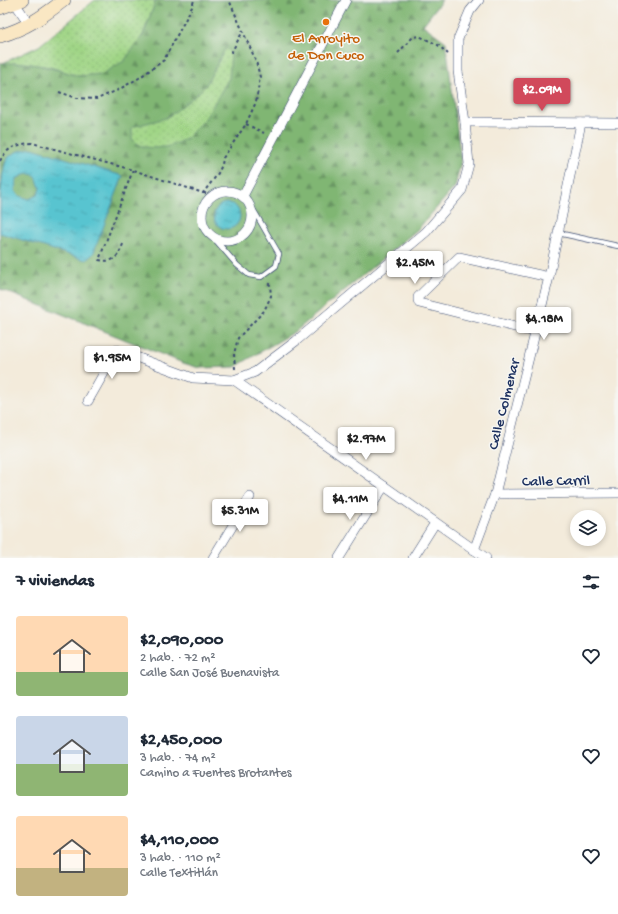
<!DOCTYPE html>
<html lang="es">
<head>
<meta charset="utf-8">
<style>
	body { margin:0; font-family:"Gochi Hand",sans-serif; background:#f6f6f7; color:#1f2937; height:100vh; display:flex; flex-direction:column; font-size:15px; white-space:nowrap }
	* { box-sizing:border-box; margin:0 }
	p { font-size:13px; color:#747a83 }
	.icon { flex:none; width:22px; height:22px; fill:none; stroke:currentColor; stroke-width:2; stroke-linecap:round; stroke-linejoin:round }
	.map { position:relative; height:558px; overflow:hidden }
	.sheet { display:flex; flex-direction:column; background:#fff; flex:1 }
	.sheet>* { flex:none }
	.buttons { position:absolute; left:570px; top:510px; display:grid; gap:8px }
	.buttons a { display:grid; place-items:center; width:36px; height:36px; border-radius:50%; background:#fff; box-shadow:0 2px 6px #0003; font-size:20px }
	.price { position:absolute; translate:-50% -34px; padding:0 9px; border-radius:4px; background:#fff; color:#222; font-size:13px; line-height:26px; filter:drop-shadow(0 1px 2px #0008) }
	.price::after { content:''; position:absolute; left:50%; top:24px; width:12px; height:9px; margin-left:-6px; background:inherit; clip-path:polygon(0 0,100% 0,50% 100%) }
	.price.current { background:#d1495b; color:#fff }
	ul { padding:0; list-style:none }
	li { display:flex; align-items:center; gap:12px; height:100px; padding:0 16px }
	li span { display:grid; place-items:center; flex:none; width:112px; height:80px; border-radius:4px; color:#555 }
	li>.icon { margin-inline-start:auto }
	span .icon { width:48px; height:48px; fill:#fffc; stroke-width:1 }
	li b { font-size:17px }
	h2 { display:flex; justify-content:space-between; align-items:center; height:48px; padding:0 16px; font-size:17px }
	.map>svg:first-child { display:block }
	.forest { fill:url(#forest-firs); stroke:#4e7268 }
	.park { fill:url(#park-dots); stroke:#5e8272 }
	.water { fill:url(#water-ripples); stroke:#3a7a97; fill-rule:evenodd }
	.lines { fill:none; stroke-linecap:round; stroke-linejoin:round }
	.lane-casing { stroke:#3b4b71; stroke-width:6 }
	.street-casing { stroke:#3b4b71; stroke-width:10 }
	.secondary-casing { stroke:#3b4b71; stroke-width:14 }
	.path { stroke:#3b4b71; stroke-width:2; stroke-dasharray:3 3; stroke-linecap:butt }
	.lane { stroke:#fff; stroke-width:4.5 }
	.street { stroke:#fff; stroke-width:9 }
	.secondary { stroke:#fae7c3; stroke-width:13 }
	.food-dot { fill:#e8710a; stroke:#f6f6f2; stroke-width:1.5 }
	.labels { text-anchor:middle; stroke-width:3; stroke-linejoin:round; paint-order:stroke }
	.food-label { font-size:15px; fill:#c56008; stroke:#f6f6f2 }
	.street-label { font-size:15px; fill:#1b2f5e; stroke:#f6f6f2 }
</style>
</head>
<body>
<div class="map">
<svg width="618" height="558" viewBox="0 0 618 558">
	<defs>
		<pattern id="forest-firs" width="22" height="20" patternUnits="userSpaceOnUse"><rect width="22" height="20" fill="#80b673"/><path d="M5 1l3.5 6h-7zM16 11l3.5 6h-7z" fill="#689462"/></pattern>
		<pattern id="park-dots" width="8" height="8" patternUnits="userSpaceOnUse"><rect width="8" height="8" fill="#a0d586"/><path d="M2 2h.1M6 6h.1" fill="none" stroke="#89b776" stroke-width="1.8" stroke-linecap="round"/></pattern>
		<pattern id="water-ripples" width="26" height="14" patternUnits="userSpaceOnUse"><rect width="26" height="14" fill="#58c4d0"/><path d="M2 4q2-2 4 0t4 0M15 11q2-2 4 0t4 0" fill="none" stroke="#48a0ac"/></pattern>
	</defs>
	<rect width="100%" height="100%" fill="#f6f6f2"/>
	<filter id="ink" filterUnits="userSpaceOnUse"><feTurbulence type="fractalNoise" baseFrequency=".025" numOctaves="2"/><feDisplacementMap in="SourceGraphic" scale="8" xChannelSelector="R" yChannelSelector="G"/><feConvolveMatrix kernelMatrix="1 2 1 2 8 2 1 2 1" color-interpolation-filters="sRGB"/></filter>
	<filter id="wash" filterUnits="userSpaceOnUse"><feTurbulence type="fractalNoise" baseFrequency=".012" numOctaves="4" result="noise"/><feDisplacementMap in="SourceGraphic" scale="16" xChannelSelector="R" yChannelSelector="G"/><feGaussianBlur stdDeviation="0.9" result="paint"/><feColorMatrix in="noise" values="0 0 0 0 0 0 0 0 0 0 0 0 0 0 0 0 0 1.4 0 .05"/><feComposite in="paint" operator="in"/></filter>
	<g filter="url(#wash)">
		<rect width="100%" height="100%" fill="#f3ebdb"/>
		<!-- forest -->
		<path class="forest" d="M156,0H442L423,25L446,42L461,161L455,187L418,229L296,331L235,367L200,368L183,363L0,289V63C27,60 53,68 78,76L143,36Z"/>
		<!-- park -->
		<g class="park">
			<polygon points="95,0 156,0 143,35 124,61 102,74 78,76 50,67 25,63 3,63 39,46"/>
			<polygon points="226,47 231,53 229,78 205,119 187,138 173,145 165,147 155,148 144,147 135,142 132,139 132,127 166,118 176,111 197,94 206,85"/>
		</g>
		<!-- water -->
		<g class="water">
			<path d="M32,148L123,176L93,254L86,260L0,233C0,215 0,173 7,159C13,151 23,150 32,148ZM28,173L36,176L40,188L38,195L29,199L20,196L15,191L16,179Z"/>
			<circle cx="227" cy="216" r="13"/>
		</g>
	</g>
	<g filter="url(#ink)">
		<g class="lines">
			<defs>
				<g id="lane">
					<polyline points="206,229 237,265 249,275 261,277 276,266 279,254 250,204"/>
					<polyline points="558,233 618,246"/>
				</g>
				<g id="street">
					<polyline points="13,0 29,24"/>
					<polyline points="465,122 618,123"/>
					<circle cx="227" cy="216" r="25"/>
					<polyline points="243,196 346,0"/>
					<polyline points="535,332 419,303 418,300 418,297 459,257 549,277"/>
					<polyline points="234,380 486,558"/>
					<polyline points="88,401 117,350 193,378 234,380 255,372 296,341 426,232 462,190 469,164 465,122 458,71 458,39 470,11 479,0"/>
					<polyline points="495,494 618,493"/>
					<polyline points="474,550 495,494 549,277 581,123"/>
					<polyline points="213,558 250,497"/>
					<polyline points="339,558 384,486"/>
					<polyline points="413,558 435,523"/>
				</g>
				<g id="secondary">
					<polyline points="0,8 22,0"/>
					<path d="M0,36C27,28 42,17 64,0"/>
				</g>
			</defs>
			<!-- lane casing -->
			<use href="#lane" class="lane-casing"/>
			<!-- street casing -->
			<use href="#street" class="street-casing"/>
			<!-- secondary casing -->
			<use href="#secondary" class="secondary-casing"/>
			<!-- path -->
			<g class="path">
				<polyline points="231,53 242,33"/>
				<polyline points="398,53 413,37 419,36 438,45 448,54"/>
				<polyline points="59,92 77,98 97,99 118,90 139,78 164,60 192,7 194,0"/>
				<polyline points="246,124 264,133"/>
				<path d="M0,161C7,147 18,144 32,143L133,170L203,193L217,175L222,165L223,158L246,124L256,102L260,77L256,61L229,0"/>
				<polyline points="203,193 214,194"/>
				<path d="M123,244C118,258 113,263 99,260L133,170"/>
				<polyline points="235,369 234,354 238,338 264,311 271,296 270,285 267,282"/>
			</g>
			<!-- lane -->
			<use href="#lane" class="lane"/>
			<!-- street -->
			<use href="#street" class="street"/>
			<!-- secondary -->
			<use href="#secondary" class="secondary"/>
		</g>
	</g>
	<!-- markers -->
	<circle class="food-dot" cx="326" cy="22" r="4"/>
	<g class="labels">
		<!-- food labels -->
		<g class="food-label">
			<text x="326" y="42">El Arroyito<tspan x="326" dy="17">de Don Cuco</tspan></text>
		</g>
		<!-- street labels -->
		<g class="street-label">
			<text transform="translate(503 404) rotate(-76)" y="5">Calle Colmenar</text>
			<text transform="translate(556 480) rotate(-1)" y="5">Calle Carril</text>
		</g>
	</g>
</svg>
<div class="buttons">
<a><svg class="icon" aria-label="layers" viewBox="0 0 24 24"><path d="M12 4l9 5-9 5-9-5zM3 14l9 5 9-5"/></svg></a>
</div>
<b class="price current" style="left:542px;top:112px">$2.09M</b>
<b class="price" style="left:415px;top:285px">$2.45M</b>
<b class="price" style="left:544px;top:341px">$4.18M</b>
<b class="price" style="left:112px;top:380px">$1.95M</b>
<b class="price" style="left:366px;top:461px">$2.97M</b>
<b class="price" style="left:350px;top:521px">$4.11M</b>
<b class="price" style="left:240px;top:533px">$5.31M</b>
</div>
<section class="sheet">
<h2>7 viviendas<svg class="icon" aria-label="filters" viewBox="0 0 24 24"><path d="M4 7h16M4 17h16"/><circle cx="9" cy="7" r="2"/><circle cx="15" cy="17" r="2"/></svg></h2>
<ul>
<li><span style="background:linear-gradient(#ffd9b3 70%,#8fb573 0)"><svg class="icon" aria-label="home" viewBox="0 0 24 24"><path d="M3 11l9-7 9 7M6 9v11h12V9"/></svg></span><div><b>$2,090,000</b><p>2 hab. · 72 m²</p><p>Calle San José Buenavista</p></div><svg class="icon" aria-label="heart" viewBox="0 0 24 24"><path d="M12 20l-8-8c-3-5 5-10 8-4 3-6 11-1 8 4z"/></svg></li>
<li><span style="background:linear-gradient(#c9d6e8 60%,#8fb573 0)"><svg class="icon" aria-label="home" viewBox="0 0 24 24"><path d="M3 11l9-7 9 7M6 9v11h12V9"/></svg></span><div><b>$2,450,000</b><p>3 hab. · 74 m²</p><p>Camino a Fuentes Brotantes</p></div><svg class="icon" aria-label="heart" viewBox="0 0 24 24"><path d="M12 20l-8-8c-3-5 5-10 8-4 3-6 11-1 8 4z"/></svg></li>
<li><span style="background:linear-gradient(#ffd9b3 65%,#c2b280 0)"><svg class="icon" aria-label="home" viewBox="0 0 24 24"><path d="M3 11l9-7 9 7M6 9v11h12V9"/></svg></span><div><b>$4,110,000</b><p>3 hab. · 110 m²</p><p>Calle Textitlán</p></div><svg class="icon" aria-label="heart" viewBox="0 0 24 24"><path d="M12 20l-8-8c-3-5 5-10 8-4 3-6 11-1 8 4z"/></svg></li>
</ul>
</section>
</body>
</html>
